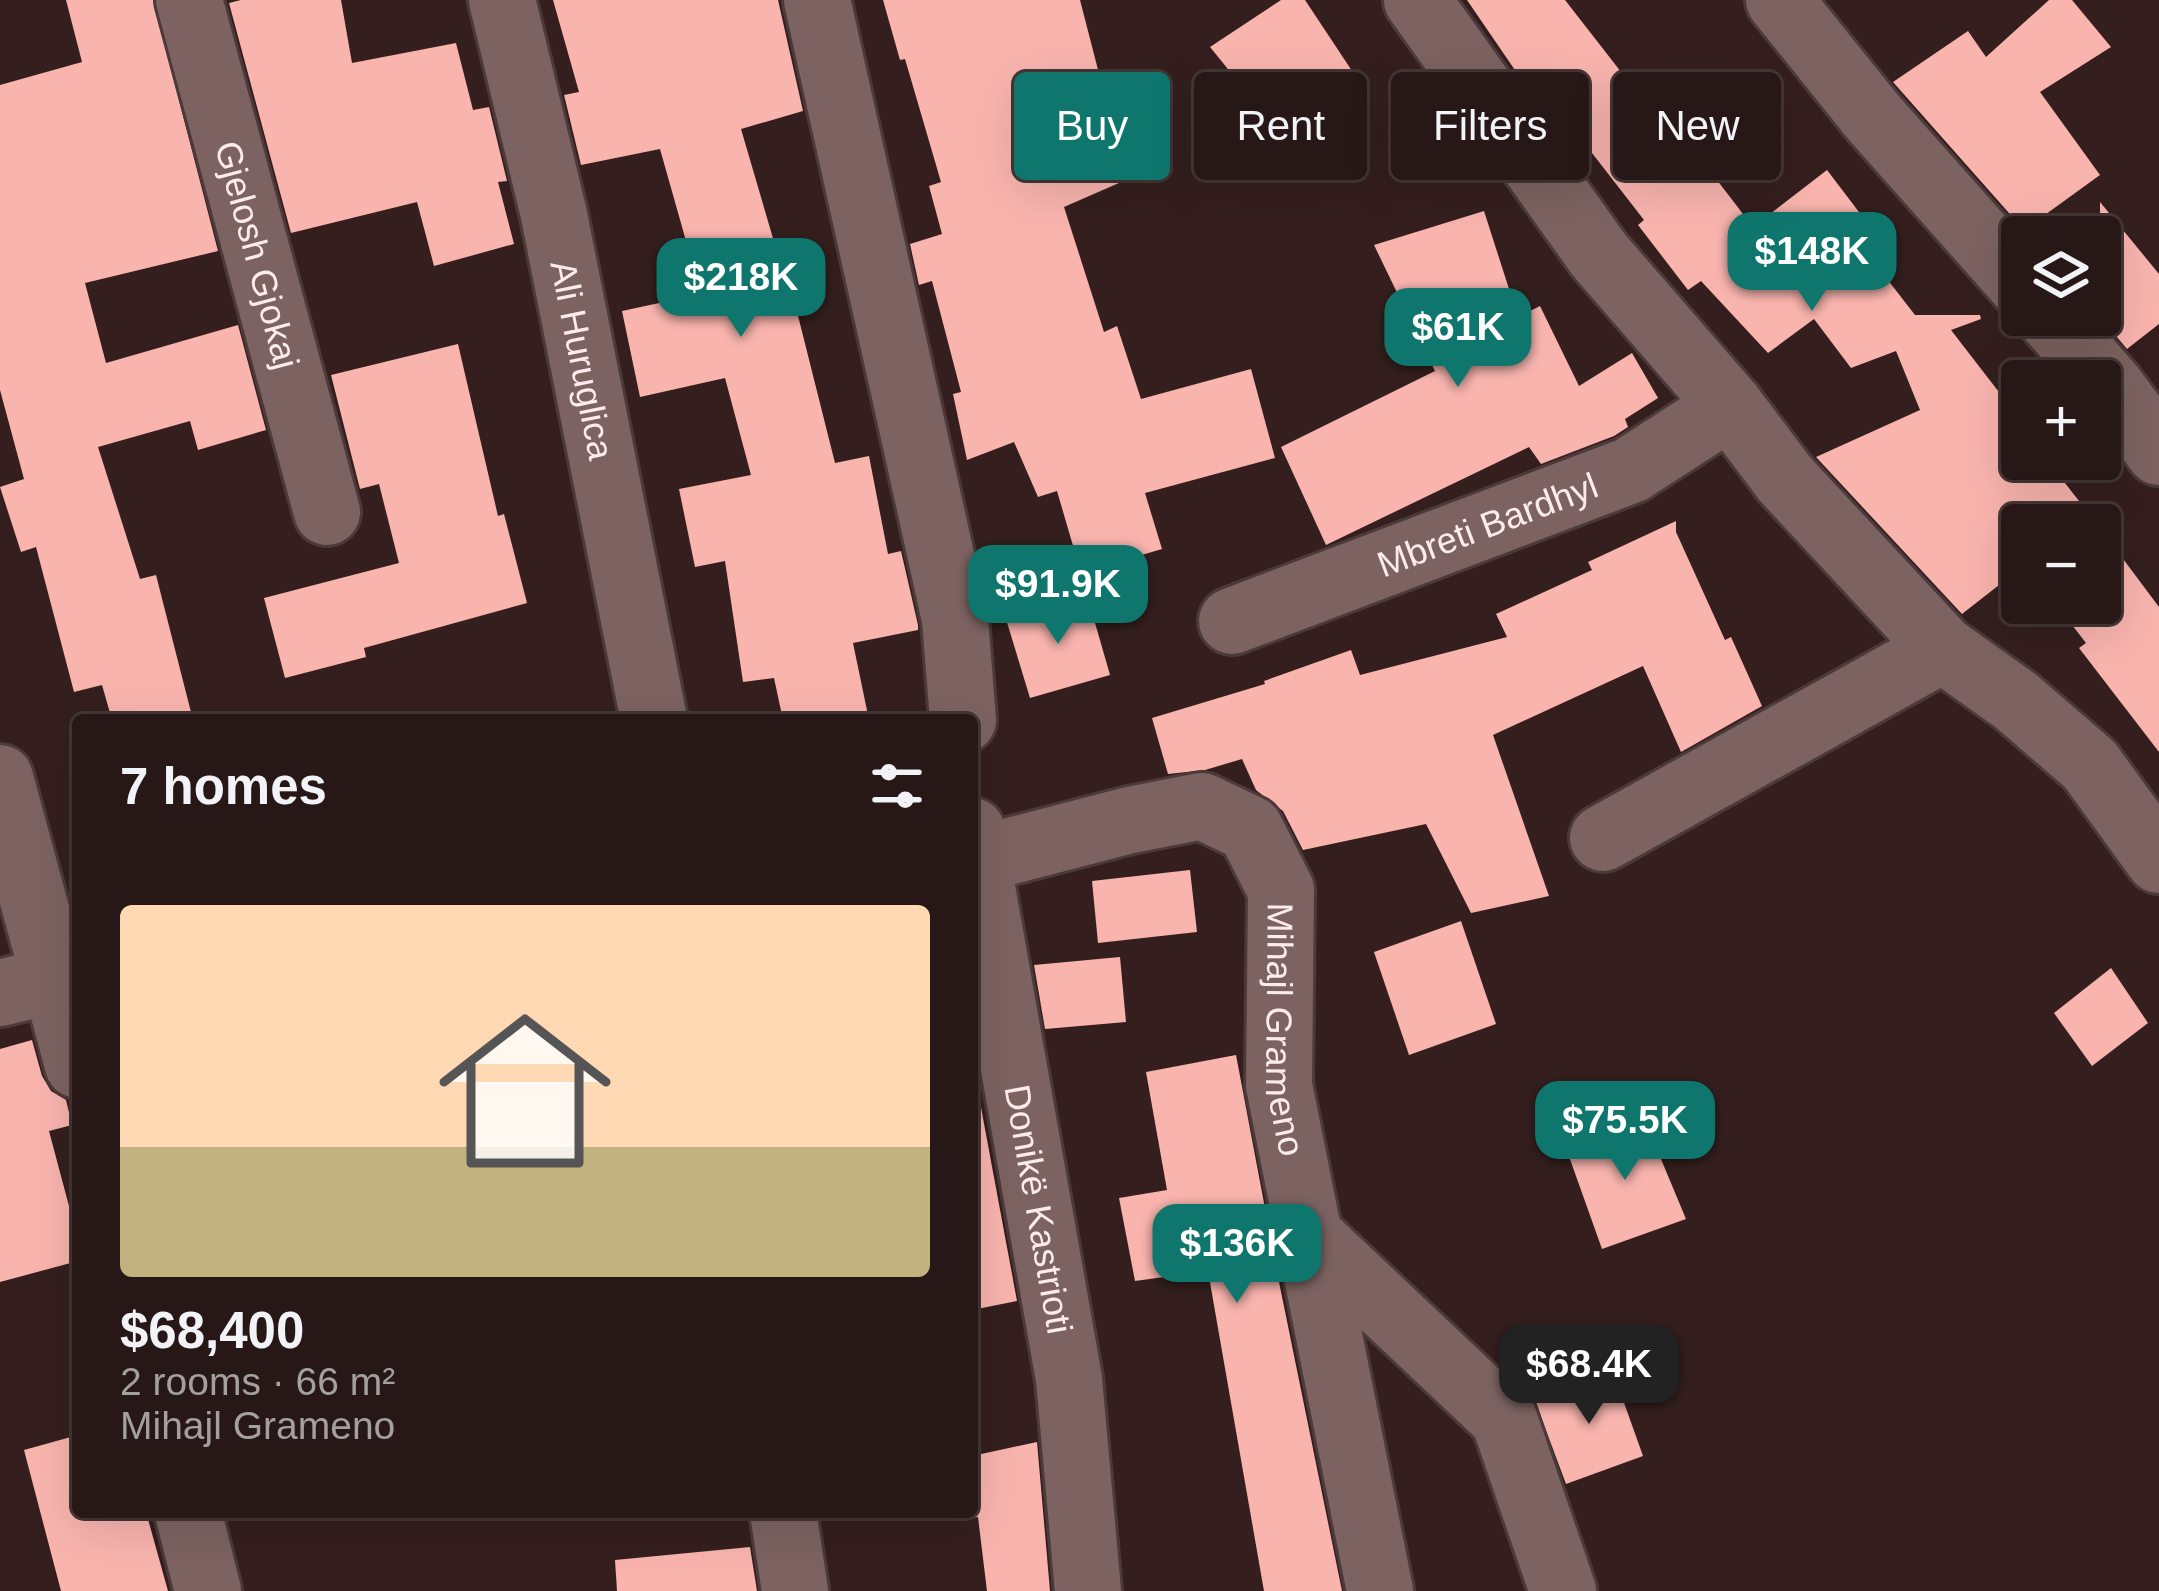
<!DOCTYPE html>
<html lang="en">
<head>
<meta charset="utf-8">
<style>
	body { margin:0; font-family:Helvetica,sans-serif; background:#2f201f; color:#f1f3f6; height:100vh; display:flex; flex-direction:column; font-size:45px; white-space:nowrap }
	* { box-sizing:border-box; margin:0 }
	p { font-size:39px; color:#a49fa1 }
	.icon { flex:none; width:66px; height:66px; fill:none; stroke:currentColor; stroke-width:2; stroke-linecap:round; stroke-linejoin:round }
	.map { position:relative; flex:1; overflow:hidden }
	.panel { position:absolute; left:72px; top:714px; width:906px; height:804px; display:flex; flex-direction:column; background:#271716; border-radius:12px; box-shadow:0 12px 48px #0002,0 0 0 3px #433635 }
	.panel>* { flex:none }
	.guide { position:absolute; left:1014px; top:72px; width:963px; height:108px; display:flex; gap:24px }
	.controls { position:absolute; left:2001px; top:216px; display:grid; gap:24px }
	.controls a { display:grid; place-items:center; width:120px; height:120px; border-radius:12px; background:#271716; box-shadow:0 12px 48px #0002,0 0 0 3px #433635; font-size:60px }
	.price { position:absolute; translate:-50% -102px; padding:0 27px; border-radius:24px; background:#0f766e; color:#fff; font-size:39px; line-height:78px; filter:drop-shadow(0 3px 6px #0008) }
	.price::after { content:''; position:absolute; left:50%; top:72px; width:36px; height:27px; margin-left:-18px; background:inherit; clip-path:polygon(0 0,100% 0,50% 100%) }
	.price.active { background:#222; color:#fff }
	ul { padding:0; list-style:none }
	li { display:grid; align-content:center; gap:24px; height:636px; padding:0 48px }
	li+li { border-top:3px solid #433635 }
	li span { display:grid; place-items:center; height:372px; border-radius:12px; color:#555 }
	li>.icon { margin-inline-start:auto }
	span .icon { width:216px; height:216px; fill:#fffc; stroke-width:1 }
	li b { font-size:51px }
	h2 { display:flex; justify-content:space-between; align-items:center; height:144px; padding:0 48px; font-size:51px }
	.pill { padding:0 42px; border-radius:12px; background:#271716; box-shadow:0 12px 48px #0002,0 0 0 3px #433635; font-size:42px; line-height:108px }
	.pill.active { background:#0f766e; color:#fff }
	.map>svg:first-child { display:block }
	.building { fill:#f9b4ae }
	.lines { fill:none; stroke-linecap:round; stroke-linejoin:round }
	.minor-casing { stroke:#4c3a3a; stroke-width:72 }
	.minor { stroke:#7c6361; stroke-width:66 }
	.labels { text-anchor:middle; stroke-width:12; stroke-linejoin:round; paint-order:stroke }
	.street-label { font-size:36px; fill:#fbeceb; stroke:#341f1e }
</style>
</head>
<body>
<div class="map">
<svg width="2159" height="1591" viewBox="0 0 2159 1591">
	<rect width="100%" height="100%" fill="#341f1e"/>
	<!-- building -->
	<g class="building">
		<polygon points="66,0 153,0 218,251 85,283 106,363 238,325 266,430 198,450 190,421 98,447 140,579 156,575 193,720 112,720 102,685 74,692 36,547 21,552 0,487 24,479 0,390 0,85 82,62"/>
		<polygon points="241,0 341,0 352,63 456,43 473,110 489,107 507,181 498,182 514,244 434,266 417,202 291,233 229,3"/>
		<polygon points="553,0 778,0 803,111 741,129 782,269 786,268 835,463 869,456 888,554 901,551 918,625 918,630 853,643 869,720 783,720 774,678 743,682 725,561 695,567 679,489 751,475 725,378 640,397 622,311 701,294 660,149 581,165 564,95 579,92"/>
		<polygon points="883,0 1080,0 1112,124 1135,118 1151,169 1064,207 1104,332 1117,326 1141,399 1251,369 1275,458 1145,493 1162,549 1081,573 1057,491 1038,497 1014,442 967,460 953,394 961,392 932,281 919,285 910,244 942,234 929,186 941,182 905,59 900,60"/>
		<polygon points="1281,0 1305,0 1366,92 1288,143 1210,47"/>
		<polygon points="1467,0 1565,0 1646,104 1654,98 1753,227 1827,170 1878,237 1863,248 1915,315 1980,315 1981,319 1951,330 2002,396 2022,381 2022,459 2046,459 2098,525 2022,525 2022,567 1962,614 1816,457 1920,410 1896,351 1851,368 1814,319 1768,353 1701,281 1688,290 1638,225 1644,220 1578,135 1571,140 1519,76"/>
		<polygon points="2049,0 2072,0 2111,47 2040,92 2100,175 2024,230 1893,82 1968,31 1986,57"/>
		<polygon points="2100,202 2159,274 2159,324 2127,349 2100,317"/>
		<polygon points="1484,211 1518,317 1540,306 1579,386 1632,353 1658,398 1625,419 1628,427 1614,436 1541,464 1529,447 1326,545 1281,447 1435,371 1374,245"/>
		<polygon points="458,344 498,516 504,514 527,603 364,648 366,657 285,678 264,598 399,563 379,484 360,489 331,375"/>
		<polygon points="1676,521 1676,532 1725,640 1731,637 1762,706 1681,752 1643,666 1493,735 1549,896 1471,913 1426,824 1303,850 1283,811 1256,790 1242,759 1205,770 1168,774 1152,718 1265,684 1264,681 1351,650 1360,675 1507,637 1496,614 1592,570 1588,562"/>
		<polygon points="2100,528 2159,607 2159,752 2079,648 2086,643 2055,603 2100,603"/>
		<polygon points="1087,595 1110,675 1030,698 1006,619"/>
		<polygon points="1190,870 1197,932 1098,943 1092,881"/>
		<polygon points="1461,921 1496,1024 1409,1055 1374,952"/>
		<polygon points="1120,957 1126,1022 1045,1029 1034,965"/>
		<polygon points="2111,968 2148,1023 2092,1066 2054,1013"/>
		<polygon points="32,1040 42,1076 51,1091 66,1100 72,1125 49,1131 78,1240 78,1261 0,1282 0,1049"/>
		<polygon points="1236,1055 1278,1277 1342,1591 1264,1591 1208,1271 1135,1281 1119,1198 1167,1190 1146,1072"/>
		<polygon points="972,1059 1017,1301 972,1310"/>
		<polygon points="1643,1116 1686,1219 1602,1249 1566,1148"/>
		<polygon points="1612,1369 1643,1456 1566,1484 1534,1398"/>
		<polygon points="78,1435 78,1512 146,1512 168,1591 61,1591 24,1450"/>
		<polygon points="1037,1442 1050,1591 987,1591 978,1517 972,1518 972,1456"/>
		<polygon points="750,1547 757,1591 617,1591 615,1560"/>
	</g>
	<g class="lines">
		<defs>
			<g id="minor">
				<path id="s1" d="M189,0L327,512"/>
				<path id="s2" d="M502,0L554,215L654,720"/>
				<polyline points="817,0 955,619 963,720"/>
				<polyline points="1417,0 1599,255 1730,406 1785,479 1943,649 2016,701 2090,765 2159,860"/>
				<polyline points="1779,0 1873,117 2022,285"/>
				<polyline points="2048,315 2112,388 2159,452"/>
				<path id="s3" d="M1232,621L1631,470L1730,406"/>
				<polyline points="0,778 78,1065"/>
				<path id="s4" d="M972,831L1069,1379L1088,1591"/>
				<polyline points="1603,838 1943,649"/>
				<path id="s5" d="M972,861L1130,820L1202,806L1250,829L1281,890L1279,1085L1380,1591"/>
				<polyline points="0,993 78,974"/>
				<polyline points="1310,1236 1504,1419 1563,1591"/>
				<polyline points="188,1512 208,1591"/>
				<polyline points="783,1512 795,1591"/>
			</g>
		</defs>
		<!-- minor casing -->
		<use href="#minor" class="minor-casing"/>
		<!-- minor -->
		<use href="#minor" class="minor"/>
	</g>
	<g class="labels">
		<!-- street labels -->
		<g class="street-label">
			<text dy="13" stroke="none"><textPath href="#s1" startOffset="264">Gjelosh Gjokaj</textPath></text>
			<text dy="13" stroke="none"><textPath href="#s2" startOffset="369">Ali Huruglica</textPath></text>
			<text dy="13" stroke="none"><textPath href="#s3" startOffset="273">Mbreti Bardhyl</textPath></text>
			<text dy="13" stroke="none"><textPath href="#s5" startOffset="498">Mihajl Grameno</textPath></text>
			<text dy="13" stroke="none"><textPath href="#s4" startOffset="384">Donikë Kastrioti</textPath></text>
		</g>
	</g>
</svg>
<div class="controls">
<a><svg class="icon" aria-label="layers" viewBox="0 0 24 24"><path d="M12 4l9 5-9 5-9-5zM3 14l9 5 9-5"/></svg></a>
<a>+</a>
<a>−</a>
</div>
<b class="price" style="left:1812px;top:314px">$148K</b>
<b class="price" style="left:741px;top:340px">$218K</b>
<b class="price" style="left:1458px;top:390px">$61K</b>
<b class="price" style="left:1058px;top:647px">$91.9K</b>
<b class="price" style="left:1625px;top:1183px">$75.5K</b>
<b class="price" style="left:1237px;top:1306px">$136K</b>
<b class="price active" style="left:1589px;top:1427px">$68.4K</b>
<div class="guide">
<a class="pill active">Buy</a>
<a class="pill">Rent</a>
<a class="pill">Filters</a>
<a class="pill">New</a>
</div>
<section class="panel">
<h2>7 homes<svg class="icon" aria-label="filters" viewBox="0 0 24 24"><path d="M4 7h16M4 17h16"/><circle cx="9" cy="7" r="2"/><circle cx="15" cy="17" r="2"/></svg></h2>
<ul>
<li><span style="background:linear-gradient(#ffd9b3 65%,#c2b280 0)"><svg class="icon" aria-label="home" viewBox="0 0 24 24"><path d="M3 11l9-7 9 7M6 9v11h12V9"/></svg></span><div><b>$68,400</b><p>2 rooms · 66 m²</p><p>Mihajl Grameno</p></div></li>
</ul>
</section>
</div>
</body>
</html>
